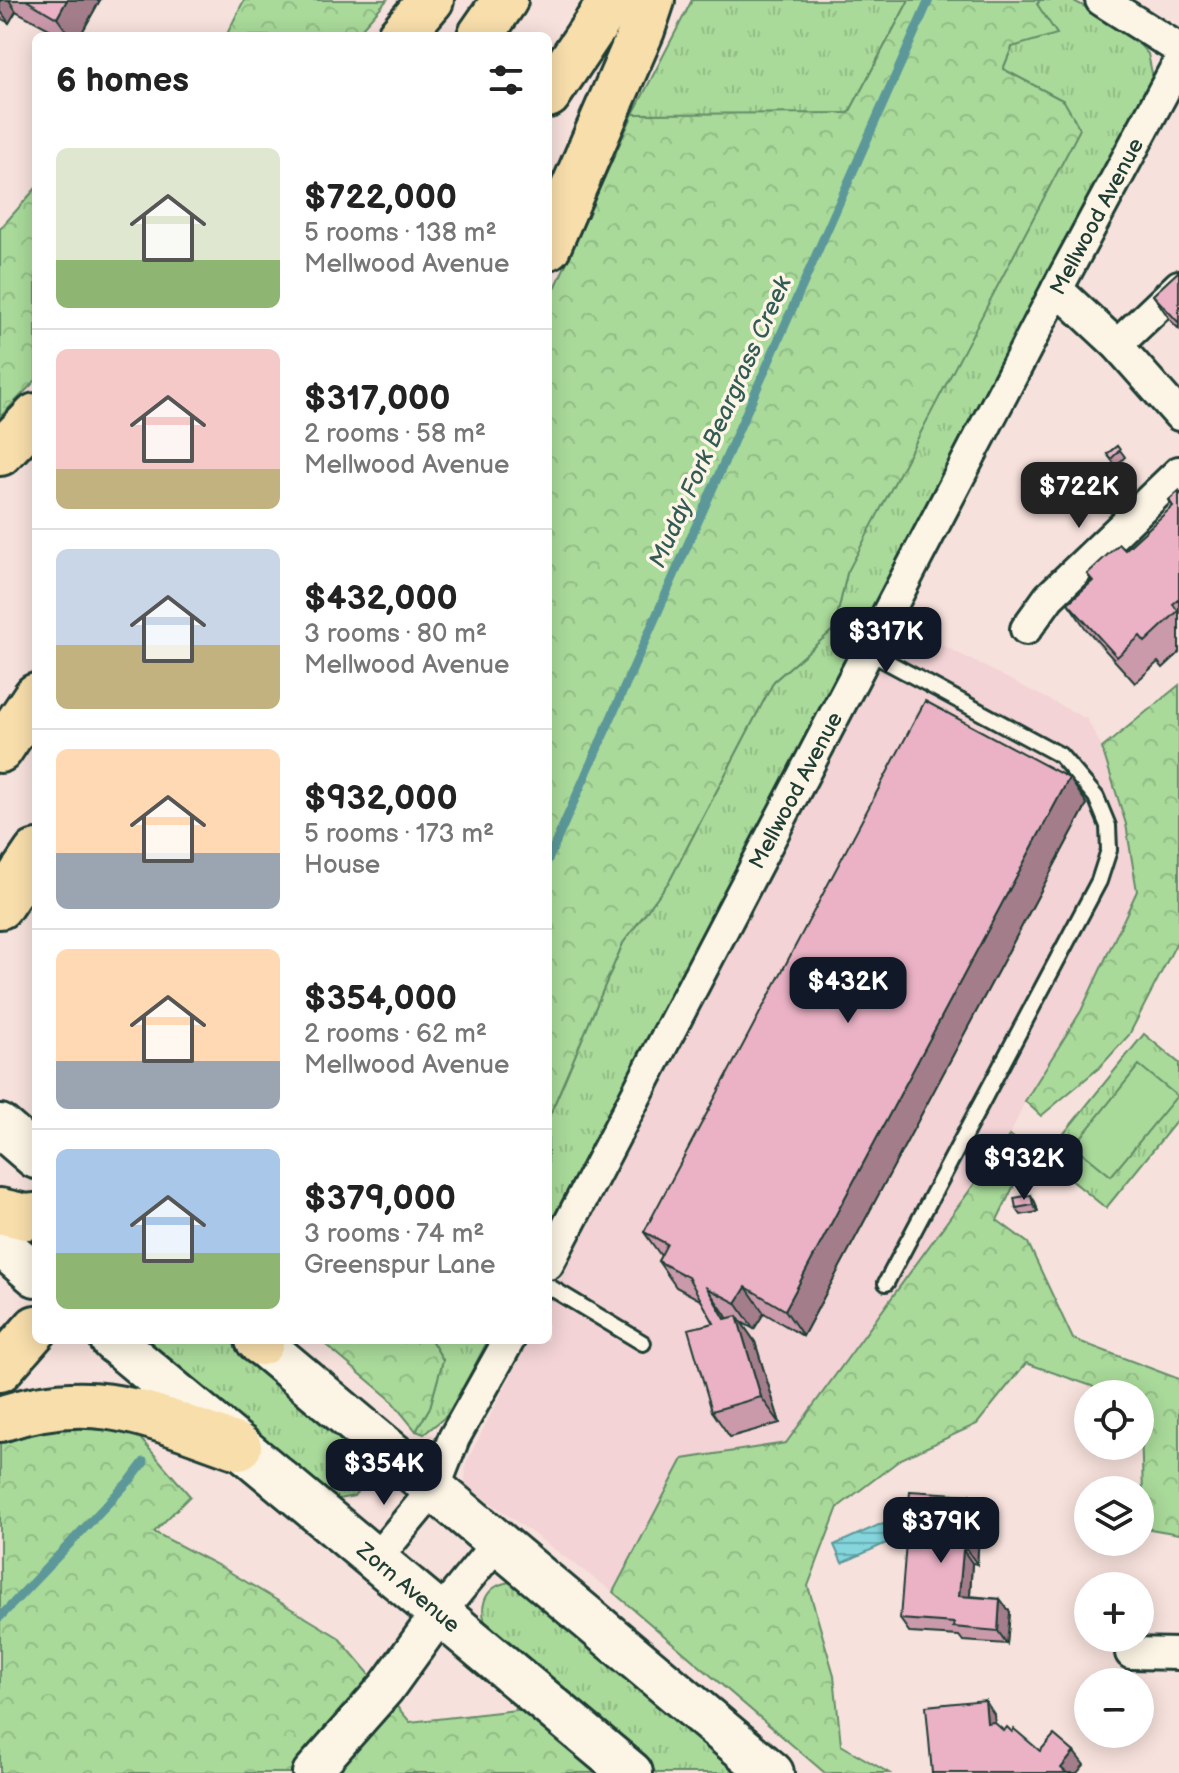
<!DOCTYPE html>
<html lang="en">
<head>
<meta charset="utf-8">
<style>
	body { margin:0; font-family:"Balsamiq Sans",sans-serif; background:#f6f6f6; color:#222; height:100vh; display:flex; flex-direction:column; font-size:30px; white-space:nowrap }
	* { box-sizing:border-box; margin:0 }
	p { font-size:26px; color:#767676 }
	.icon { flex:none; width:44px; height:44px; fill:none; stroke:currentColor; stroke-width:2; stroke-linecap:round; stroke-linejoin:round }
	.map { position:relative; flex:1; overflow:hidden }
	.drawer { position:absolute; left:32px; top:32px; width:520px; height:1312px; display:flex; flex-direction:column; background:#fff; border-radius:12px; box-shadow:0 4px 20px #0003 }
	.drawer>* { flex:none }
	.tools { position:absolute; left:1074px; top:1380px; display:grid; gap:16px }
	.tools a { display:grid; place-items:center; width:80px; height:80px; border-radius:50%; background:#fff; box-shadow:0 4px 20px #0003; font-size:40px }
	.price { position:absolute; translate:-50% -68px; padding:0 18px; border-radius:16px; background:#111827; color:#fff; font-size:26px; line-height:52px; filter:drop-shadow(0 2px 4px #0008) }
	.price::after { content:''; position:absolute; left:50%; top:48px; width:24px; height:18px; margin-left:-12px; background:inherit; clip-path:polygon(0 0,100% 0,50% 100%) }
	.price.active { background:#222; color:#fff }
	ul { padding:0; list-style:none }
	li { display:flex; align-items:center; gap:24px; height:200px; padding:0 24px }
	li+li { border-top:2px solid #e0e0e0 }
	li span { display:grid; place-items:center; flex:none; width:224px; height:160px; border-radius:12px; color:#555 }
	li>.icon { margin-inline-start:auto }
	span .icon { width:96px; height:96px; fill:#fffc; stroke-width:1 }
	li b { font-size:34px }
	h2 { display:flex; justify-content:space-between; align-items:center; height:96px; padding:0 24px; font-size:34px }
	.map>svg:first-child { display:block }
	.built { fill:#f3d3d5 }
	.grass { fill:url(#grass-tufts); stroke:#648c67; stroke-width:2 }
	.forest { fill:url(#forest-crowns); stroke:#648c67; stroke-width:2 }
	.garden { fill:#a9da9a; stroke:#648c67; stroke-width:2 }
	.water { fill:url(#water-rules); stroke:#5c9899; stroke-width:2 }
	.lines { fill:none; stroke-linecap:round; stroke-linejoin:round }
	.stream { stroke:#5c9899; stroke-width:9 }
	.service-casing { stroke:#1f3d34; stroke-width:20 }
	.minor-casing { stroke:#1f3d34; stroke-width:36 }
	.tertiary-casing { stroke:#1f3d34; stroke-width:42 }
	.secondary-casing { stroke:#1f3d34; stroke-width:48 }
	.motorway-casing { stroke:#1f3d34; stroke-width:50 }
	.service { stroke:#fcf5e5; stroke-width:14 }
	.minor { stroke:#fcf5e5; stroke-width:30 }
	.tertiary { stroke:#fcf5e5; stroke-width:36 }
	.secondary { stroke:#fcf5e5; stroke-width:42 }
	.motorway { stroke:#f8deab; stroke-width:44 }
	.wall { fill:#ca99aa; stroke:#1f3d34; stroke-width:2 }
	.shaded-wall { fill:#a47d8b; stroke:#1f3d34; stroke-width:2 }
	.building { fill:#ebb2c6; stroke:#1f3d34; stroke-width:2 }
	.labels { text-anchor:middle; stroke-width:7; stroke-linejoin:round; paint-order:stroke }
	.street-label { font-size:22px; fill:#1f3d34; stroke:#fcf5e5 }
	.water-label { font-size:24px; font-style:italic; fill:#335b56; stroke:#fcf5e5 }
</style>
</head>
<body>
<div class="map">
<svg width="1179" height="1773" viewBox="0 0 1179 1773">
	<defs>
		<pattern id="grass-tufts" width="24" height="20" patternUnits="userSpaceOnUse" patternTransform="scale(2)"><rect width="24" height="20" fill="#a9da9a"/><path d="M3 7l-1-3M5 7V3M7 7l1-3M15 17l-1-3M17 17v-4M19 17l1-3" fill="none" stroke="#91bc85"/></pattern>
		<pattern id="forest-crowns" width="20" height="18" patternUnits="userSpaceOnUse" patternTransform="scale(2)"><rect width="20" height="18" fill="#a9da9a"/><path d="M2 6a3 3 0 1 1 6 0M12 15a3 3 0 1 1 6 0" fill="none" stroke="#91bc85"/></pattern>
		<pattern id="water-rules" width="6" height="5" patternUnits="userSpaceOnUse" patternTransform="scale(2)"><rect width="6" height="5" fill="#84d5dc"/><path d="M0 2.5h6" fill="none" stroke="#6baeb3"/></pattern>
	</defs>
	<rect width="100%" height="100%" fill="#f7e1dc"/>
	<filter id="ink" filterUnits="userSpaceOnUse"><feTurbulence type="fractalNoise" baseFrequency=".0125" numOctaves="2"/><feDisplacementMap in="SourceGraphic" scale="16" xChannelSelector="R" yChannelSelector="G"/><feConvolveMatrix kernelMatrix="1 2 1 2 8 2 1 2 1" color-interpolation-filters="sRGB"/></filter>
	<g filter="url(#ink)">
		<!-- built -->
		<polygon class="built" points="899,623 1087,719 1102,748 1126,823 1137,891 1081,1011 1025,1101 1010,1135 786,1443 683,1459 613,1592 465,1484 466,1463 529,1340 548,1340 548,1303"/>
		<!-- grass -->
		<g class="grass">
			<polygon points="692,0 909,0 849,113 631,118"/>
			<polygon points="1040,0 1072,0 1124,27 1148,54 1153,78 1133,123 548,1228 548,1119 623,943 670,880 774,681 834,629 847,573 1064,101 1003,69 1012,47"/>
			<polygon points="1144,1034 1179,1063 1179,1118 1106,1208 1044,1158"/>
			<path d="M139,1340H231L365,1452C371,1471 365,1482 354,1496L333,1500Z"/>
			<polygon points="431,1340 488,1340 450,1413 424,1434 416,1431 430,1407 443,1360"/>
			<path d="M510,1582L524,1587L750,1773H657L490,1634C477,1611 482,1586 510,1582Z"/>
		</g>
		<!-- forest -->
		<g class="forest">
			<polygon points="244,0 387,0 355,36 226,36"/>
			<polygon points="909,0 1040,0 1037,4 1057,34 1012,47 1003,69 1064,101 1080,129 847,573 834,629 774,681 670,880 623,943 548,1119 548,304 633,114 849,113"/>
			<polygon points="36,188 36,380 0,417 0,229"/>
			<polygon points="1179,685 1179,938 1129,1035 1100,1067 1041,1116 1025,1101 1081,1011 1137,891 1126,824 1102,748"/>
			<polygon points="1010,1135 1025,1147 1020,1173 997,1220 1028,1243 1073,1339 1179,1379 1179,1534 1144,1528 1140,1394 1100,1394 1092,1386 1026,1363 977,1424 901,1459 838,1507 808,1586 834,1675 841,1745 889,1773 825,1773 613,1592 683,1459 786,1443"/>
			<polygon points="320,1340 431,1340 443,1360 430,1407 416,1431 389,1398"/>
			<polygon points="42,1419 133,1430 190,1496 154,1532 223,1568 338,1637 410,1722 525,1709 602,1773 0,1773 0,1437"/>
		</g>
		<!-- garden -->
		<polygon class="garden" points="1139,1065 1177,1096 1111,1176 1074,1146"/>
		<!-- water -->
		<polygon class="water" points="883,1523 891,1541 842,1563 834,1545"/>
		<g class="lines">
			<!-- stream -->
			<g class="stream">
				<polyline points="548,860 929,0"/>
				<polyline points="0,1617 132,1478 144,1462"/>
			</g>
			<defs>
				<g id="service">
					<polyline points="867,651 1060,755 1096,797 1108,826 1109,850 1099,881 886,1283"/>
					<polyline points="548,1286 643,1343"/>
				</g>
				<g id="minor">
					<polyline points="1101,0 1179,49"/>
					<polyline points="1057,289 1117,345 1179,415"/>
					<polyline points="1117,345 1179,286"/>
					<polyline points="1026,629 1049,597 1179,472"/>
					<polyline points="548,1264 1057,289 1179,62"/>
					<polyline points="376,1559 434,1489 454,1438 509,1340"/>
					<polyline points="440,1613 497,1543"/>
					<polyline points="1131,1653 1179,1654"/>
				</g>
				<polyline id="tertiary" points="311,1773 386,1688 440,1613"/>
				<g id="secondary">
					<polyline points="0,1126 36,1157"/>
					<polyline points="0,1244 36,1275"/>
					<polyline points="112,1340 631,1773"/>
					<polyline points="257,1340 772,1773"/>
				</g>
				<g id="motorway">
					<polyline points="400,36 431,0"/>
					<polyline points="480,36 505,0"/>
					<polyline points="548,95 612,0"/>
					<polyline points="548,247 642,30 652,0"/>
					<polyline points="0,453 36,416"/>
					<polyline points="0,750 36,696"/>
					<polyline points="0,906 36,853"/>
					<polyline points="0,1211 26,1217 36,1216"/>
					<polyline points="259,1340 261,1343"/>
					<polyline points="0,1369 36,1328"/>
					<path d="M0,1419C96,1386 150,1416 239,1447"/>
				</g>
			</defs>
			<!-- service casing -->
			<use href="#service" class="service-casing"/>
			<!-- minor casing -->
			<use href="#minor" class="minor-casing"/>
			<!-- tertiary casing -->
			<use href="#tertiary" class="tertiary-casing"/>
			<!-- secondary casing -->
			<use href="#secondary" class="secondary-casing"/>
			<!-- motorway casing -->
			<use href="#motorway" class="motorway-casing"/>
			<!-- service -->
			<use href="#service" class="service"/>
			<!-- minor -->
			<use href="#minor" class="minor"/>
			<!-- tertiary -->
			<use href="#tertiary" class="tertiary"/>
			<!-- secondary -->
			<use href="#secondary" class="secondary"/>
			<!-- motorway -->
			<use href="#motorway" class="motorway"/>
		</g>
		<!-- wall -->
		<g class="wall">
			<polygon points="0,0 100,0 80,36 62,36 16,11 9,23 0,18"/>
			<polygon points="1179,271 1179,329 1171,321 1153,295"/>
			<polygon points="1117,446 1125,457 1116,466 1107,454"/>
			<polygon points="1179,491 1179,653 1163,668 1158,662 1135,683 1086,629 1068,603 1092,581 1087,574 1125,550 1173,507 1169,500"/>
			<polygon points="1087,804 803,1336 764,1313 754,1329 741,1322 755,1342 780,1423 730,1437 712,1411 714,1323 702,1301 676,1287 658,1261 661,1256 644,1232"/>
			<polygon points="1035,1202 1038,1212 1021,1215 1016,1208"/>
			<polygon points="981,1509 977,1564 972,1563 970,1596 1000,1599 1010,1612 1007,1644 963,1641 959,1636 910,1633 900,1619"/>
		</g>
		<!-- shaded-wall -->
		<g class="shaded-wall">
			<polygon points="0,0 9,0 16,11 9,23 0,10"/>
			<polygon points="67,0 100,0 80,36 70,36 57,18"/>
			<polygon points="1069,778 1087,804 803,1336 785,1310"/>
			<polygon points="1031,1195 1035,1202 1038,1212 1033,1205"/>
			<polygon points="746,1287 764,1313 754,1329 736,1303"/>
			<polygon points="707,1288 725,1314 743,1345 725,1319"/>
			<polygon points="737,1316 755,1342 780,1423 761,1397"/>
			<polygon points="971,1495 981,1509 977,1564 967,1550"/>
			<polygon points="963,1550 972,1563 969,1609 959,1596"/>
			<polygon points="1000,1599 1010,1612 1007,1644 998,1631"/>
			<polygon points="985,1700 994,1714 996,1736 987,1723"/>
			<polygon points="1074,1752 1084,1765 1077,1773 1064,1773 1061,1768"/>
		</g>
		<!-- building -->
		<g class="building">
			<polygon points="26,0 67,0 57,18"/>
			<polygon points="1179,271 1179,323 1153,295"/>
			<polygon points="1117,446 1120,450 1111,459 1107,454"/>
			<polygon points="1179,491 1179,599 1173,604 1178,611 1145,642 1140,636 1117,657 1068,603 1093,581 1087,574 1119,544 1125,550 1173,506 1169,500"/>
			<polygon points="925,701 1069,778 785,1310 746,1287 736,1303 707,1288 725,1319 737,1316 761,1397 712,1411 688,1329 714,1323 688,1277 658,1261 667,1244 644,1232"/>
			<polygon points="1031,1195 1033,1205 1016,1208 1014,1198"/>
			<polygon points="910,1491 971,1495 967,1550 963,1550 959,1596 1000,1599 998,1631 953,1627 954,1623 900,1619"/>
			<polygon points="985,1700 987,1723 994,1722 1004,1731 1007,1727 1012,1732 1014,1729 1040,1751 1054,1735 1074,1752 1061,1768 1067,1773 932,1773 926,1706"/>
		</g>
	</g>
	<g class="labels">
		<!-- street labels -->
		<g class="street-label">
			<text transform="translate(1096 216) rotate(-62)" y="8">Mellwood Avenue</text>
			<text transform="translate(795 790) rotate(-62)" y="8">Mellwood Avenue</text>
			<text transform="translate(409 1587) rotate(40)" y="8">Zorn Avenue</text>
		</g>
		<!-- water labels -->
		<g class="water-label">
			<text transform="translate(720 422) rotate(-66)" y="8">Muddy Fork Beargrass Creek</text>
		</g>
	</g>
</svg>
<div class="tools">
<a><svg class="icon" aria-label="locate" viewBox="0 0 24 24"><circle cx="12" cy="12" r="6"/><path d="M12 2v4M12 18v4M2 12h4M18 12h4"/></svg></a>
<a><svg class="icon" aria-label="layers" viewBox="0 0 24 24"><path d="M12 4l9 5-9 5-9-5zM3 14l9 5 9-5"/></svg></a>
<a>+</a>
<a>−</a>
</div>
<b class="price active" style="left:1079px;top:530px">$722K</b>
<b class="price" style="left:886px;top:675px">$317K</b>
<b class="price" style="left:848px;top:1025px">$432K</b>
<b class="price" style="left:1024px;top:1202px">$932K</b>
<b class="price" style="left:384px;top:1507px">$354K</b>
<b class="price" style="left:941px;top:1565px">$379K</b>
<section class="drawer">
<h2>6 homes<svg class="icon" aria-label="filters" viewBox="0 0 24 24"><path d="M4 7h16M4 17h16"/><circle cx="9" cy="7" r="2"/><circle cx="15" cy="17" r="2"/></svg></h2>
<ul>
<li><span style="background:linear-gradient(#dfe7d0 70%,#8fb573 0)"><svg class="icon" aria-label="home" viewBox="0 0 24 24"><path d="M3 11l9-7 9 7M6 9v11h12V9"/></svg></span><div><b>$722,000</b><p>5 rooms · 138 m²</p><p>Mellwood Avenue</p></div></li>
<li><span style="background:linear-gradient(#f6c9c9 75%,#c2b280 0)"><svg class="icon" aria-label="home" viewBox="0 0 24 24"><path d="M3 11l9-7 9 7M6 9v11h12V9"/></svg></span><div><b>$317,000</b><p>2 rooms · 58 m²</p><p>Mellwood Avenue</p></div></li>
<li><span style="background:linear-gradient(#c9d6e8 60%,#c2b280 0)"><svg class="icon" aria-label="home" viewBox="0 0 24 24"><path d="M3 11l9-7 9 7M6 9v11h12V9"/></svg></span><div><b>$432,000</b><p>3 rooms · 80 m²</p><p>Mellwood Avenue</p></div></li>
<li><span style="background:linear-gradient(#ffd9b3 65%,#9aa5b1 0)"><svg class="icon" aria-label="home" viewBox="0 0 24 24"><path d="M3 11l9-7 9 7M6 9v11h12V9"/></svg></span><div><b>$932,000</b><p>5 rooms · 173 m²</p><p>House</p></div></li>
<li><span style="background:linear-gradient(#ffd9b3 70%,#9aa5b1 0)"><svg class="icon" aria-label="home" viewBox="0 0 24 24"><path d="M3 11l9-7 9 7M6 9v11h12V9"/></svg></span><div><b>$354,000</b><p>2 rooms · 62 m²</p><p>Mellwood Avenue</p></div></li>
<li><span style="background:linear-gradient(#a9c7e8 65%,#8fb573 0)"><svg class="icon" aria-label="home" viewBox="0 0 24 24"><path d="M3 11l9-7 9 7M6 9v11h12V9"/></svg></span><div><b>$379,000</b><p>3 rooms · 74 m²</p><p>Greenspur Lane</p></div></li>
</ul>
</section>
</div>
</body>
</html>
